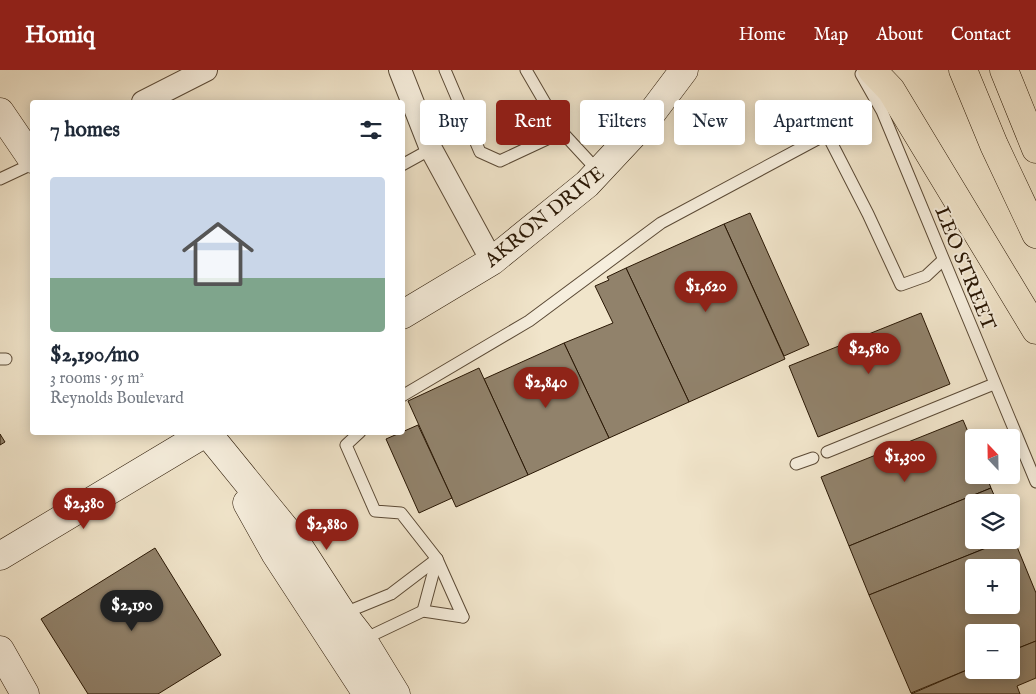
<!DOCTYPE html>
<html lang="en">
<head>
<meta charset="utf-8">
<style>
	body { margin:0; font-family:"IM FELL English",serif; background:#f6f6f7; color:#1f2937; height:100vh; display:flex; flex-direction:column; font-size:19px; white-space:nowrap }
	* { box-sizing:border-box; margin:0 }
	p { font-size:16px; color:#747a83 }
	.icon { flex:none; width:28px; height:28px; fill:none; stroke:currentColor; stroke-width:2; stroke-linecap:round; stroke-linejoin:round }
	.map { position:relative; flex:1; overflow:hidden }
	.panel { position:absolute; left:30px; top:30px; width:375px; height:335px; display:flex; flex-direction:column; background:#fff; border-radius:5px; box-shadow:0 2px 12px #0003 }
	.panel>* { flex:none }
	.top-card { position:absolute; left:420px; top:30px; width:475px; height:45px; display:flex; gap:10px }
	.needle { width:32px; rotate:338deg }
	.controls { position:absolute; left:965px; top:359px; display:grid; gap:10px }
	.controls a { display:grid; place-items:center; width:55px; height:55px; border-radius:5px; background:#fff; box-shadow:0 2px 12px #0003; font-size:25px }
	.price { position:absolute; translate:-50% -42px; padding:0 11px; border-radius:18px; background:#8f2418; color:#fff; font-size:16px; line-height:32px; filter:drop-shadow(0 1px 2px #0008) }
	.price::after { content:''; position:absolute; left:50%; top:30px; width:15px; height:11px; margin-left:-8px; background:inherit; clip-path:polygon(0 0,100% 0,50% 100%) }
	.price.active { background:#222; color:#fff }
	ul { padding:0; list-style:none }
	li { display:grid; align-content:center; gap:10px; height:265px; padding:0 20px }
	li+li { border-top:1px solid #e0e1e3 }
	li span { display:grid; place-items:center; height:155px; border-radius:5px; color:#555 }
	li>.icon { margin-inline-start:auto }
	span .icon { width:90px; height:90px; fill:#fffc; stroke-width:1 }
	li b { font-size:21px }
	h2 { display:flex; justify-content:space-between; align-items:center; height:60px; padding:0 20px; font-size:21px }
	.chip { padding:0 18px; border-radius:5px; background:#fff; box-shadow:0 2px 12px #0003; font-size:18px; line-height:45px }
	.chip.active { background:#8f2418; color:#fff }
	header { display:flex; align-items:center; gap:30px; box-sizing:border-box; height:70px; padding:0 25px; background:#8f2418; color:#fff }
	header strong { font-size:24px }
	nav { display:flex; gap:28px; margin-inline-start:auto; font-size:18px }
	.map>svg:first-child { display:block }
	.building { fill:#91826b; stroke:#291704; fill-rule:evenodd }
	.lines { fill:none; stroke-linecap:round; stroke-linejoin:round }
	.lane-casing { stroke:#5b4a36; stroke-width:13 }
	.street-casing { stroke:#5b4a36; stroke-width:24 }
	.secondary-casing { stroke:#291704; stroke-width:29 }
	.highway-casing { stroke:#291704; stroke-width:29 }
	.lane { stroke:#f6eedd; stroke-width:11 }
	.street { stroke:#f6eedd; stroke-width:22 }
	.secondary { stroke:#f6eedd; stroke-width:28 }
	.highway { stroke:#f1e5cb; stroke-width:28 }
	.labels { text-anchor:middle; stroke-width:4; stroke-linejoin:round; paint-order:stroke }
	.street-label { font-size:20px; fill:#291704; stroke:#f6eedd }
</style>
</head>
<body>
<header>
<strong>Homiq</strong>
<nav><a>Home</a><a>Map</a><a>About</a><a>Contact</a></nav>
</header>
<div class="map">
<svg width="1036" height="624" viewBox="0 0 1036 624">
	<rect width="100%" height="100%" fill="#f1e5cb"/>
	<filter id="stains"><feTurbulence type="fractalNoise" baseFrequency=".004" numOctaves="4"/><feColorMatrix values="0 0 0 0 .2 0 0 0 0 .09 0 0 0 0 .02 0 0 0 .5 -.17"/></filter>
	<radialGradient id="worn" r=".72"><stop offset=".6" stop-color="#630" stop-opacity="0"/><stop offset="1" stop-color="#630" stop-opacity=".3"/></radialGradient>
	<!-- building -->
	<g class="building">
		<polygon points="750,143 809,275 784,286 724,154"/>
		<polygon points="724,154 785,289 689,332 626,198"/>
		<polygon points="626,198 689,332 609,368 564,273 613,253 595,216 609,210 607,207"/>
		<polygon points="921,243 950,314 818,367 789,296"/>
		<polygon points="564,273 609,368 528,405 484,309"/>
		<polygon points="479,298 528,405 456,437 408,331"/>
		<polygon points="963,350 974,376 974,405 986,405 991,418 849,476 821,407"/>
		<polygon points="418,355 452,428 419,443 386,369"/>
		<polygon points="0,364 5,372 0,375"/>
		<polygon points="991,418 997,432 974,432 974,470 1006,470 869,525 849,476"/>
		<path d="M1013,467L1036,523V571L1011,581V562H974V597L911,623L869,525L1006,470H1011ZM974,498H1011V535H974Z"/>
		<polygon points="155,478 221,585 158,624 88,624 41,549"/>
		<polygon points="1036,571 1036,608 1017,616 1020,624 911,624 974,597 974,600 1011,600 1011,581"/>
	</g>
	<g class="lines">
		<defs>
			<g id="lane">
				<polyline points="445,0 480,82 500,91 562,62"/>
				<polyline points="526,0 562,62 599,102"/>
				<polyline points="861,4 882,41 1036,412"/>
				<polyline points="402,95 431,79"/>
				<polyline points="0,109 32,94"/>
				<polyline points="0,289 6,289"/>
				<polyline points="402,326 529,251 661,153 827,64 868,144 901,215 926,206 942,191"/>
				<polyline points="360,362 346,375 375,441 401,443 437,489 463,547"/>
				<polyline points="827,382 994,314"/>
				<polyline points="796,394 813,388"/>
				<polyline points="423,541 437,489"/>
				<polyline points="342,544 391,524 437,489"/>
				<polyline points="362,570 423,541 463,547"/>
			</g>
			<g id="street">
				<polyline points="400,0 431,79 492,191"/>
				<polyline points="143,32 206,0"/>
			</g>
			<g id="secondary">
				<polyline points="0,42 32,89"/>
				<polyline points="402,245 492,191 587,114 645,52 684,0"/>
				<polyline points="213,370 296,472 342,543 363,570 396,624"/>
				<polyline points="247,433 275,483 367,624"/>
				<polyline points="0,486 207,362"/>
				<polyline points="0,580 25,624"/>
			</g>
			<g id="highway">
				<polyline points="872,0 891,20 1036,260"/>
				<polyline points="963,0 994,75 1036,164"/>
				<polyline points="1004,0 1036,79"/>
			</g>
		</defs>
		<!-- lane casing -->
		<use href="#lane" class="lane-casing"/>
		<!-- street casing -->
		<use href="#street" class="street-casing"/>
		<!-- secondary casing -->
		<use href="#secondary" class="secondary-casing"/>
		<!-- highway casing -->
		<use href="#highway" class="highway-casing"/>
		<!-- lane -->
		<use href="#lane" class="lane"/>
		<!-- street -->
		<use href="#street" class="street"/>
		<!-- secondary -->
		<use href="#secondary" class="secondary"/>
		<!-- highway -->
		<use href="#highway" class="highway"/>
	</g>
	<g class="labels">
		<!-- street labels -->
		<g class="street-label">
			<text transform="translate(544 146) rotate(-39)" y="7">AKRON DRIVE</text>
			<text transform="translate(966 198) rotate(68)" y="7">LEO STREET</text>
		</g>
	</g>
	<rect width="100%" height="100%" filter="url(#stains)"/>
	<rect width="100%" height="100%" fill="url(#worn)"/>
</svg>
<div class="controls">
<a><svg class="needle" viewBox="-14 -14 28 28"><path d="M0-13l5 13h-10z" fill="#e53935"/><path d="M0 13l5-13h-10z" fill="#747a83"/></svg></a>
<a><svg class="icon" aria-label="layers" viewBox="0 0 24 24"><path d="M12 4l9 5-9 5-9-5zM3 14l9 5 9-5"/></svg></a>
<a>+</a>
<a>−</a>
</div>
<b class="price" style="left:706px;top:243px">$1,620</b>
<b class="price" style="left:869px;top:305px">$2,580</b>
<b class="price" style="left:546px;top:339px">$2,840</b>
<b class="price" style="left:905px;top:413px">$1,300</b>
<b class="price" style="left:84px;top:460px">$2,380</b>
<b class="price" style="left:327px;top:481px">$2,880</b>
<b class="price active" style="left:132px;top:562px">$2,190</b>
<div class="top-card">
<a class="chip">Buy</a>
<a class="chip active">Rent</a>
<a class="chip">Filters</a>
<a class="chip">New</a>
<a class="chip">Apartment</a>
</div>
<section class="panel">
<h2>7 homes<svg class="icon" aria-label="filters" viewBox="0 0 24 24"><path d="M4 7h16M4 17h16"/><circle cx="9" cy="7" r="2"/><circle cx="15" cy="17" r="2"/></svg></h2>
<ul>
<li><span style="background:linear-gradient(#c9d6e8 65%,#7fa58c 0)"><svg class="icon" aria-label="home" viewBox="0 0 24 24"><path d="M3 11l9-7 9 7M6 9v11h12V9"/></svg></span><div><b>$2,190/mo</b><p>3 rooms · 95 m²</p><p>Reynolds Boulevard</p></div></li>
</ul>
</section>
</div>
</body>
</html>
